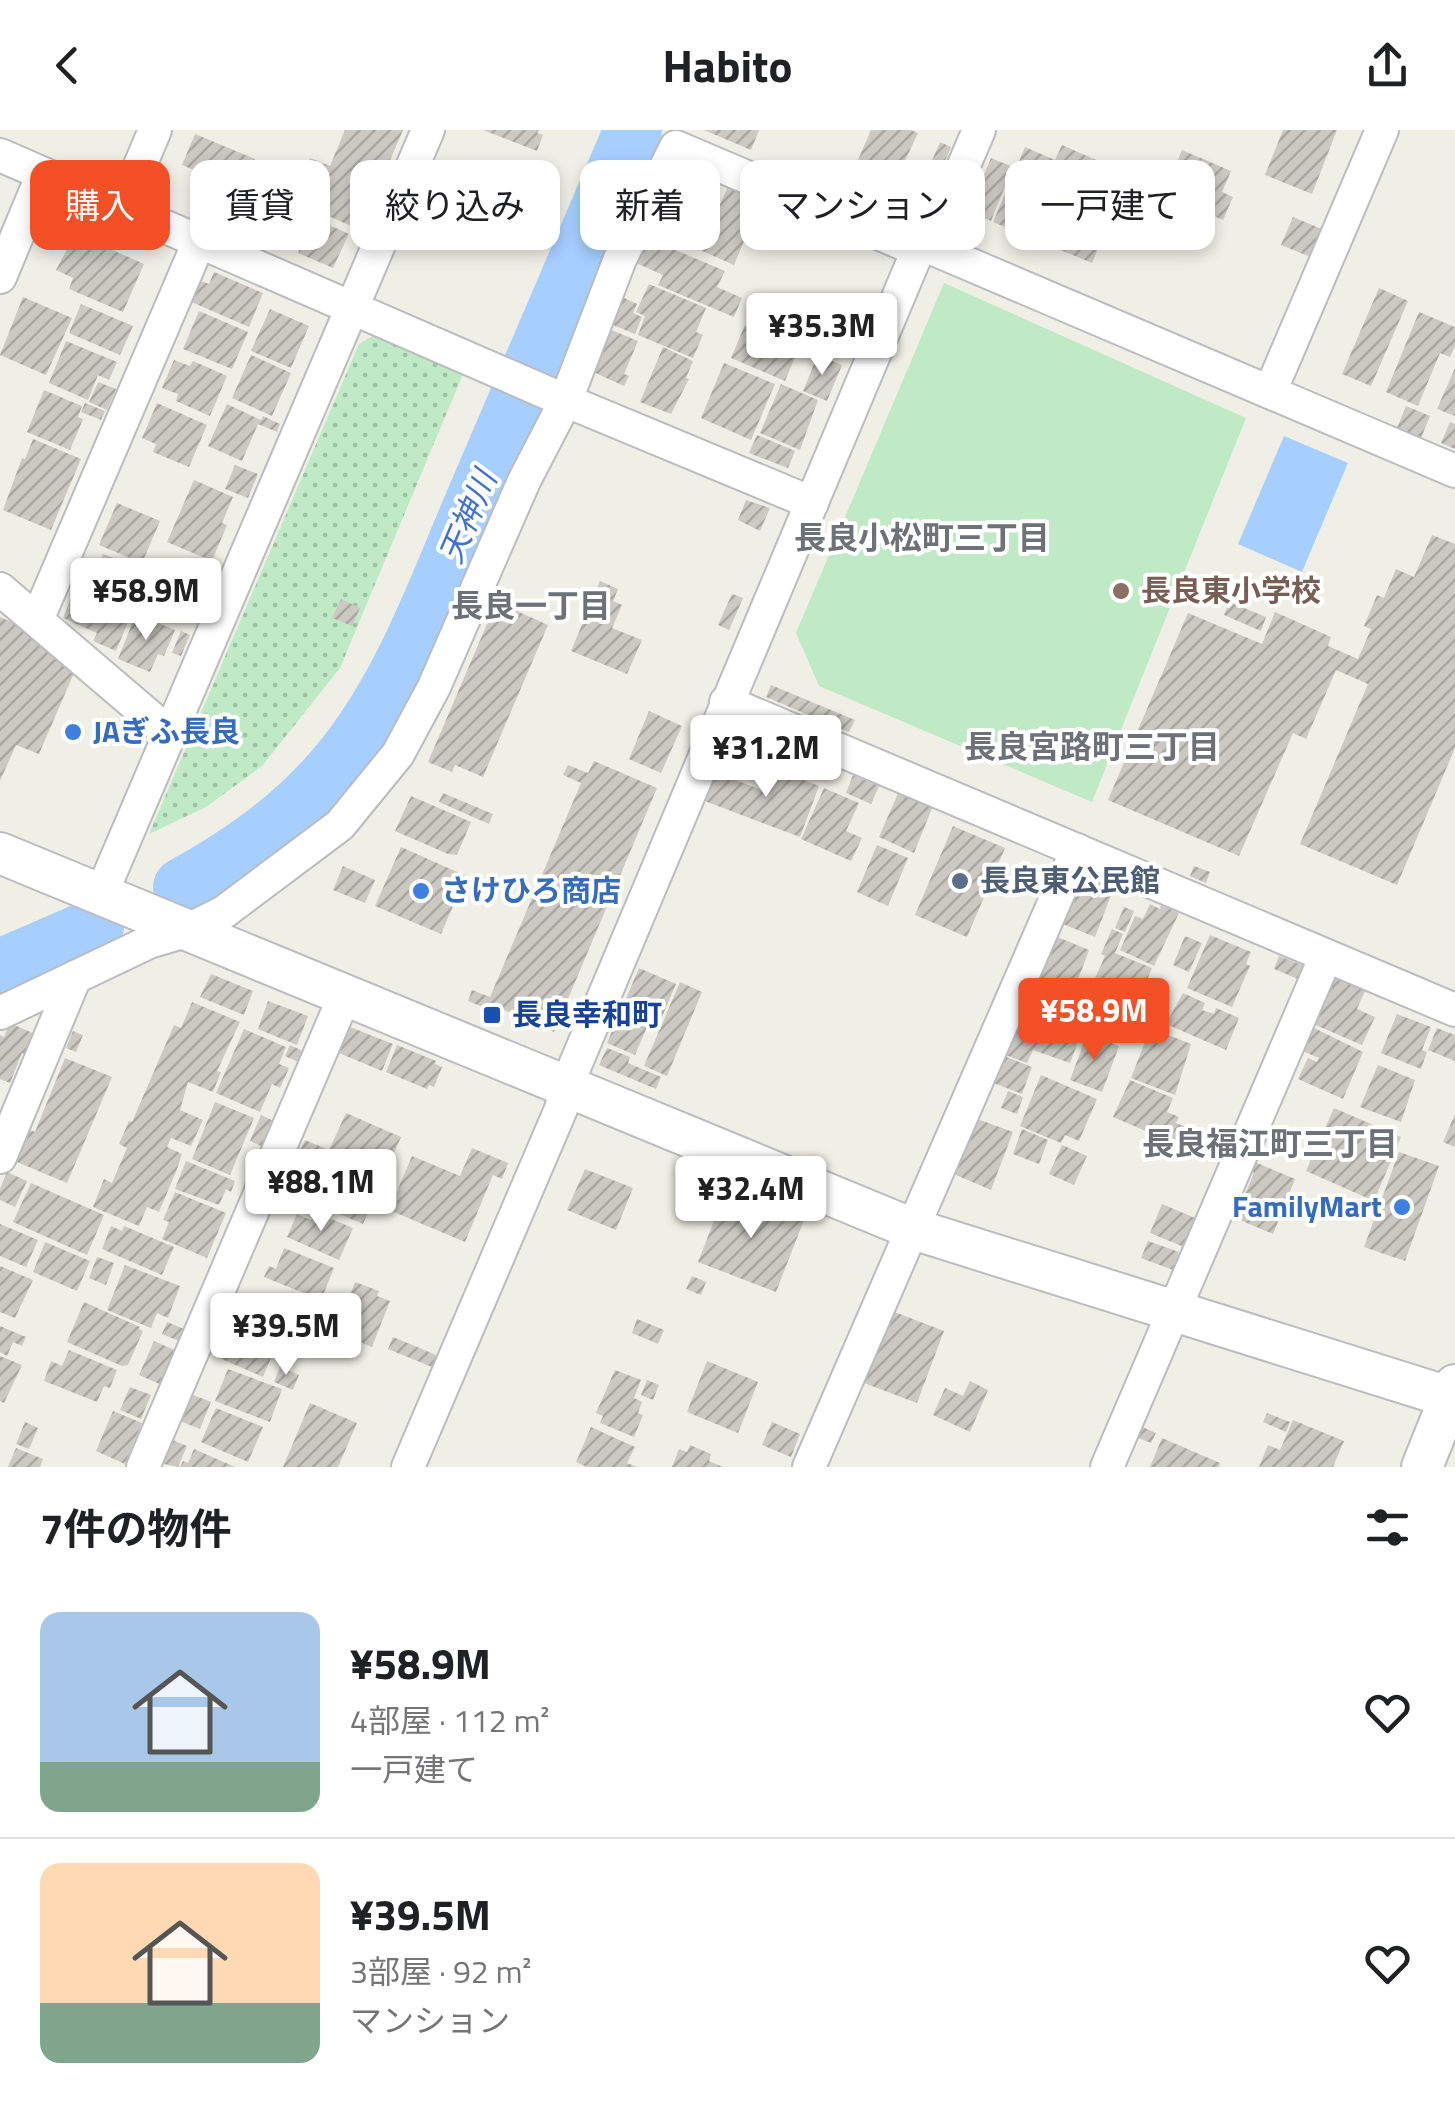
<!DOCTYPE html>
<html lang="ja">
<head>
<meta charset="utf-8">
<style>
	body { margin:0; font-family:"Titillium Web","Noto Sans JP",sans-serif; background:#f2f2f2; color:#202124; height:100vh; display:flex; flex-direction:column; font-size:38px; white-space:nowrap }
	* { box-sizing:border-box; margin:0 }
	p { font-size:32px; color:#757577 }
	.icon { flex:none; width:55px; height:55px; fill:none; stroke:currentColor; stroke-width:2; stroke-linecap:round; stroke-linejoin:round }
	.map { position:relative; height:1337px; overflow:hidden }
	.details { display:flex; flex-direction:column; background:#fff; flex:1 }
	.details>* { flex:none }
	.hud { position:absolute; left:30px; top:30px; width:1395px; height:90px; display:flex; gap:20px }
	.price { position:absolute; translate:-50% -85px; padding:0 22px; border-radius:10px; background:#fff; color:#222; font-size:32px; line-height:65px; filter:drop-shadow(0 2px 5px #0008) }
	.price::after { content:''; position:absolute; left:50%; top:60px; width:30px; height:22px; margin-left:-15px; background:inherit; clip-path:polygon(0 0,100% 0,50% 100%) }
	.price.current { background:#f45027; color:#fff }
	ul { padding:0; list-style:none }
	li { display:flex; align-items:center; gap:30px; height:250px; padding:0 40px }
	li+li { border-top:2px solid #e0e0e0 }
	li span { display:grid; place-items:center; flex:none; width:280px; height:200px; border-radius:20px; color:#555 }
	li>.icon { margin-inline-start:auto }
	span .icon { width:120px; height:120px; fill:#fffc; stroke-width:1 }
	li b { font-size:42px }
	h2 { display:flex; justify-content:space-between; align-items:center; height:120px; padding:0 40px; font-size:42px }
	.pill { padding:0 35px; border-radius:20px; background:#fff; box-shadow:0 5px 15px #0003; font-size:35px; line-height:90px }
	.pill.current { background:#f45027; color:#fff }
	header { display:flex; justify-content:space-between; align-items:center; height:130px; padding:0 40px; background:#fff; font-size:45px; font-weight:700 }
	.map>svg:first-child { display:block }
	.grass { fill:#c0e9c5 }
	.park { fill:url(#park-dots) }
	.water { fill:#a6ceff }
	.lines { fill:none; stroke-linecap:round; stroke-linejoin:round }
	.river { stroke:#a6ceff; stroke-width:58 }
	.building { fill:url(#building-hatch) }
	.minor-casing { stroke:#babcc1; stroke-width:36 }
	.tertiary-casing { stroke:#babcc1; stroke-width:44 }
	.minor { stroke:#fff; stroke-width:32 }
	.tertiary { stroke:#fff; stroke-width:40 }
	.education-dot { fill:#8d6e63; stroke:#fff; stroke-width:4 }
	.shop-dot { fill:#3f7fe0; stroke:#fff; stroke-width:4 }
	.service-dot { fill:#5c6f8a; stroke:#fff; stroke-width:4 }
	.transit-dot { fill:#1a4fb4; stroke:#fff; stroke-width:4 }
	.labels { text-anchor:middle; stroke-width:8; stroke-linejoin:round; paint-order:stroke }
	.education-label { font-size:30px; font-weight:bold; fill:#785e54; stroke:#fff; text-anchor:start }
	.shop-label { font-size:30px; font-weight:bold; fill:#366cbe; stroke:#fff; text-anchor:start }
	.service-label { font-size:30px; font-weight:bold; fill:#4e5e75; stroke:#fff; text-anchor:start }
	.transit-label { font-size:30px; font-weight:bold; fill:#164399; stroke:#fff; text-anchor:start }
	.water-label { font-size:32px; font-style:italic; fill:#4073cb; stroke:#fff }
	.neighbourhood-label { font-size:32px; font-weight:bold; fill:#6d7278; stroke:#fff }
</style>
</head>
<body>
<header><svg class="icon" aria-label="back" viewBox="0 0 24 24"><path d="M15 5l-7 7 7 7"/></svg>Habito<svg class="icon" aria-label="share" viewBox="0 0 24 24"><path d="M12 15V3M7 8l5-5 5 5M5 13v7h14v-7"/></svg></header>
<div class="map">
<svg width="1455" height="1337" viewBox="0 0 1455 1337">
	<defs>
		<pattern id="park-dots" width="8" height="8" patternUnits="userSpaceOnUse" patternTransform="scale(2.5)"><rect width="8" height="8" fill="#c0e9c5"/><path d="M2 2h.1M6 6h.1" fill="none" stroke="#9fc0a4" stroke-width="1.8" stroke-linecap="round"/></pattern>
		<pattern id="building-hatch" width="6" height="6" patternUnits="userSpaceOnUse" patternTransform="scale(2.5)"><rect width="6" height="6" fill="#cbc9c2"/><path d="M-1 1l2-2M0 6l6-6M5 7l2-2" fill="none" stroke="#a8a7a1"/></pattern>
	</defs>
	<rect width="100%" height="100%" fill="#f0efe5"/>
	<!-- grass -->
	<polygon class="grass" points="944,153 1246,288 1092,672 819,556 796,503"/>
	<!-- park -->
	<polygon class="park" points="374,205 463,244 340,538 262,636 206,677 149,704 359,214"/>
	<!-- water -->
	<polygon class="water" points="1284,306 1348,333 1302,442 1238,414"/>
	<g class="lines">
		<!-- river -->
		<g class="river">
			<path d="M182,757C240,725 293,688 336,637C401,561 436,460 475,369C527,246 580,123 633,0"/>
			<polyline points="0,838 95,797"/>
		</g>
	</g>
	<!-- building -->
	<g class="building">
		<polygon points="345,0 403,0 360,100 292,70 310,28 330,36"/>
		<polygon points="483,0 539,0 537,3 543,5 537,21"/>
		<polygon points="704,0 759,0 751,20"/>
		<polygon points="871,0 911,0 918,3 883,77 845,60"/>
		<polygon points="1283,0 1337,0 1312,64 1265,45"/>
		<polygon points="195,4 255,29 242,60 182,35"/>
		<polygon points="940,12 951,17 942,38 931,33"/>
		<polygon points="1062,15 1103,33 1098,43 1118,51 1108,74 1089,66 1087,70 1017,36 1025,17 1055,30"/>
		<polygon points="1182,20 1231,41 1222,62 1233,67 1223,90 1159,63 1167,43 1172,45"/>
		<polygon points="991,28 1013,37 991,91 969,81"/>
		<polygon points="677,40 708,57 695,89 707,95 697,117 652,98"/>
		<polygon points="1014,41 1057,59 1046,88 1067,97 1079,68 1113,82 1092,133 993,92"/>
		<polygon points="729,54 757,66 748,86 754,88 734,135 700,120"/>
		<polygon points="257,66 291,79 278,110 245,97"/>
		<polygon points="915,66 928,72 920,92 893,81 897,72 910,78"/>
		<polygon points="56,75 65,79 58,95 49,91"/>
		<polygon points="1293,87 1324,100 1313,128 1281,115"/>
		<polygon points="314,88 349,104 333,138 298,123"/>
		<polygon points="645,107 725,141 717,157 742,168 734,187 658,155 663,145 634,132"/>
		<polygon points="90,110 144,134 123,182 69,159 73,148 56,140 71,112 85,121"/>
		<polygon points="214,142 263,163 249,197 189,171 198,150 209,154"/>
		<polygon points="649,154 706,178 696,202 703,205 693,228 638,205 645,186 636,182"/>
		<polygon points="1379,158 1408,171 1371,256 1342,244"/>
		<polygon points="620,166 637,174 633,183 642,187 635,204 608,193"/>
		<polygon points="23,167 72,188 46,245 0,225"/>
		<polygon points="81,174 133,196 120,225 69,203"/>
		<polygon points="270,179 309,196 291,238 251,221"/>
		<polygon points="199,181 248,202 232,239 183,219"/>
		<polygon points="1419,182 1455,197 1455,216 1450,227 1440,223 1418,276 1386,262"/>
		<polygon points="745,195 799,218 785,251 731,228"/>
		<polygon points="609,199 638,211 624,244 629,246 624,256 591,241"/>
		<polygon points="66,211 117,232 109,250 98,245 88,270 49,253"/>
		<polygon points="663,217 693,231 686,248 689,249 671,284 640,272"/>
		<polygon points="251,225 291,243 272,286 232,268"/>
		<polygon points="818,225 842,235 827,271 803,261"/>
		<polygon points="174,230 190,236 193,231 227,246 210,286 176,271 178,264 162,258"/>
		<polygon points="724,233 775,254 751,310 701,288"/>
		<polygon points="1455,238 1455,286 1437,279"/>
		<polygon points="98,252 116,259 107,280 89,272"/>
		<polygon points="781,254 818,270 800,320 760,303"/>
		<polygon points="44,260 82,276 78,287 83,289 70,320 27,302"/>
		<polygon points="85,273 105,281 101,290 81,282"/>
		<polygon points="157,273 207,295 189,337 153,322 156,314 142,308"/>
		<polygon points="227,274 261,290 263,286 280,294 277,302 258,294 242,331 208,316"/>
		<polygon points="1406,276 1430,286 1421,308 1397,298"/>
		<polygon points="1450,292 1455,294 1455,319 1441,313"/>
		<polygon points="757,305 795,321 788,338 749,323"/>
		<polygon points="33,309 81,329 51,400 3,380 22,328 25,329"/>
		<polygon points="235,335 258,344 248,368 225,359"/>
		<polygon points="194,350 233,367 222,393 227,395 212,431 167,412"/>
		<polygon points="746,370 770,378 760,401 738,390"/>
		<polygon points="117,373 160,391 142,433 99,415"/>
		<polygon points="1432,405 1455,414 1455,618 1397,755 1300,714 1368,554 1336,540 1306,609 1293,603 1239,726 1108,670 1188,483 1262,514 1275,482 1331,507 1328,516 1358,529 1371,499 1364,496 1377,465 1384,468 1396,439 1414,447"/>
		<polygon points="103,424 140,439 120,484 85,468 88,460 76,455 87,428 100,433"/>
		<polygon points="164,430 203,447 193,471 186,468 175,494 142,480"/>
		<polygon points="600,451 618,459 613,471 622,475 612,498 642,510 627,544 571,521"/>
		<polygon points="732,464 743,468 729,500 718,495"/>
		<polygon points="499,466 521,476 519,482 548,495 483,647 455,635 452,642 428,632"/>
		<polygon points="71,468 128,492 116,521 93,511 97,503 63,488"/>
		<polygon points="341,469 360,478 352,496 332,488"/>
		<polygon points="1229,472 1266,487 1261,501 1224,485"/>
		<polygon points="136,484 175,500 164,526 158,524 150,542 118,529"/>
		<polygon points="0,487 18,495 74,543 39,624 16,615 0,651"/>
		<polygon points="181,501 190,505 181,526 172,523"/>
		<polygon points="771,555 855,590 849,602 766,567"/>
		<polygon points="649,581 682,596 661,643 629,629"/>
		<polygon points="594,631 657,658 554,902 497,877 495,882 468,871 472,860 490,867 581,653 563,645 568,635 588,643"/>
		<polygon points="778,640 819,656 800,707 702,670 713,641 769,663"/>
		<polygon points="853,645 879,656 871,674 846,663"/>
		<polygon points="824,658 859,673 846,701 862,708 851,731 801,709"/>
		<polygon points="899,661 933,676 914,723 879,707"/>
		<polygon points="443,663 493,684 489,694 439,672"/>
		<polygon points="411,666 471,692 457,725 448,724 395,701"/>
		<polygon points="953,696 1005,718 967,807 915,785"/>
		<polygon points="877,715 908,728 888,776 857,762"/>
		<polygon points="401,717 466,746 441,804 375,776"/>
		<polygon points="343,736 375,750 365,773 333,760"/>
		<polygon points="1194,736 1210,742 1206,753 1190,746"/>
		<polygon points="1092,746 1115,755 1095,807 1058,792 1077,747 1089,752"/>
		<polygon points="1150,774 1160,779 1161,775 1179,783 1154,836 1120,820 1135,786 1143,789"/>
		<polygon points="1124,777 1134,781 1125,802 1115,798"/>
		<polygon points="1112,799 1123,804 1115,823 1152,838 1137,874 1092,855 1105,826 1101,824"/>
		<polygon points="1050,804 1089,820 1072,866 1034,850"/>
		<polygon points="1210,805 1251,822 1246,834 1250,836 1232,877 1187,858"/>
		<polygon points="1185,806 1202,813 1189,842 1173,835"/>
		<polygon points="1279,826 1304,836 1298,849 1274,839"/>
		<polygon points="639,838 676,854 659,894 650,890 635,925 607,913"/>
		<polygon points="211,844 253,861 244,885 200,867"/>
		<polygon points="1332,846 1365,861 1357,879 1375,887 1362,915 1311,893"/>
		<polygon points="680,852 702,862 667,946 644,936"/>
		<polygon points="1088,857 1132,875 1117,910 1056,885 1064,867 1081,874"/>
		<polygon points="1183,863 1205,873 1202,880 1214,884 1216,878 1239,888 1226,920 1166,894"/>
		<polygon points="268,871 308,886 297,915 258,899"/>
		<polygon points="192,872 240,892 217,941 221,942 213,962 188,952 180,980 203,990 191,1016 171,1008 167,1017 182,1024 177,1039 159,1082 147,1077 139,1096 93,1077 104,1049 112,1053 127,1018 119,1014 129,991 132,992 174,895 181,898"/>
		<polygon points="1020,878 1082,901 1070,933 1033,920 1027,933 1003,924"/>
		<polygon points="1397,884 1431,897 1422,920 1427,922 1421,939 1381,923"/>
		<polygon points="10,893 37,905 29,926 22,923 10,953 0,949 0,905 4,907"/>
		<polygon points="1310,896 1363,922 1343,969 1298,949 1308,928 1317,932 1319,928 1300,920"/>
		<polygon points="350,897 393,914 382,941 339,923"/>
		<polygon points="1437,898 1455,905 1455,931 1428,920"/>
		<polygon points="244,899 286,917 279,934 289,938 280,958 272,954 260,982 216,963"/>
		<polygon points="73,901 83,905 76,922 66,918"/>
		<polygon points="1158,901 1191,914 1175,965 1131,948 1147,907 1155,910"/>
		<polygon points="1087,904 1119,916 1102,962 1070,950"/>
		<polygon points="290,915 307,923 303,934 285,926"/>
		<polygon points="397,915 436,931 435,934 442,937 434,957 429,955 427,959 386,942"/>
		<polygon points="607,918 630,927 628,933 661,947 656,959 599,935"/>
		<polygon points="1001,925 1032,937 1022,964 991,952"/>
		<polygon points="65,928 112,947 67,1053 17,1032 30,1000 35,1002"/>
		<polygon points="1378,935 1415,950 1401,992 1360,977"/>
		<polygon points="1041,945 1097,969 1079,1011 1065,1005 1061,1013 1020,996"/>
		<polygon points="1130,950 1173,968 1167,982 1179,987 1176,993 1212,1008 1204,1026 1113,987"/>
		<polygon points="1008,961 1023,967 1017,984 1001,978"/>
		<polygon points="215,972 254,988 230,1045 192,1029"/>
		<polygon points="1334,978 1401,1007 1374,1071 1306,1041"/>
		<polygon points="346,983 401,1007 363,1094 309,1071 325,1034 299,1023 305,1010 329,1020"/>
		<polygon points="1455,984 1455,1017 1443,1012"/>
		<polygon points="261,985 278,993 268,1019 250,1011"/>
		<polygon points="980,990 1013,1002 991,1060 956,1045 955,1031 969,996"/>
		<polygon points="1022,999 1048,1010 1039,1034 1013,1024"/>
		<polygon points="1062,1015 1087,1026 1074,1055 1049,1044"/>
		<polygon points="472,1018 508,1033 502,1049 493,1045 465,1112 389,1080 412,1026 460,1046"/>
		<polygon points="1399,1022 1439,1036 1405,1131 1364,1117"/>
		<polygon points="1250,1030 1295,1049 1273,1104 1235,1088 1254,1043 1246,1040"/>
		<polygon points="186,1031 235,1051 231,1062 226,1059 219,1075 175,1059"/>
		<polygon points="585,1039 633,1058 616,1100 567,1080"/>
		<polygon points="7,1042 27,1051 15,1077 0,1070 0,1059"/>
		<polygon points="31,1053 104,1085 87,1125 13,1092"/>
		<polygon points="726,1060 804,1090 776,1162 698,1132"/>
		<polygon points="175,1062 226,1083 207,1128 162,1109 169,1092 163,1090"/>
		<polygon points="1162,1074 1195,1088 1184,1117 1150,1103"/>
		<polygon points="315,1082 353,1098 339,1130 287,1107 297,1084 311,1090"/>
		<polygon points="0,1094 38,1110 26,1137 0,1126"/>
		<polygon points="111,1096 122,1101 124,1096 174,1117 162,1145 102,1119"/>
		<polygon points="1148,1111 1179,1122 1173,1140 1141,1128"/>
		<polygon points="45,1112 90,1131 77,1161 33,1142"/>
		<polygon points="284,1118 334,1138 321,1170 264,1147 269,1136 276,1139"/>
		<polygon points="97,1127 114,1133 106,1155 89,1148"/>
		<polygon points="125,1135 180,1156 168,1188 157,1183 151,1198 107,1180"/>
		<polygon points="0,1136 33,1150 15,1188 0,1182"/>
		<polygon points="692,1146 706,1152 701,1165 686,1159"/>
		<polygon points="355,1152 379,1161 377,1166 390,1171 372,1217 336,1203"/>
		<polygon points="232,1161 251,1169 243,1189 224,1181"/>
		<polygon points="84,1172 140,1197 139,1199 143,1201 128,1235 122,1236 67,1212"/>
		<polygon points="892,1181 944,1201 917,1273 864,1253"/>
		<polygon points="637,1189 664,1200 658,1214 632,1203"/>
		<polygon points="232,1191 278,1211 263,1247 217,1227"/>
		<polygon points="167,1192 189,1201 184,1213 162,1204"/>
		<polygon points="0,1196 26,1207 22,1216 13,1212 7,1226 0,1222"/>
		<polygon points="393,1207 441,1227 437,1239 388,1219"/>
		<polygon points="154,1211 179,1222 164,1256 139,1245"/>
		<polygon points="69,1220 117,1240 110,1258 104,1256 97,1272 44,1251 51,1231 62,1236"/>
		<polygon points="0,1226 22,1235 4,1273 0,1271"/>
		<polygon points="707,1231 758,1252 738,1303 687,1282"/>
		<polygon points="280,1237 299,1245 293,1260 274,1252"/>
		<polygon points="228,1239 282,1259 270,1292 215,1271"/>
		<polygon points="615,1240 641,1250 634,1268 642,1272 638,1283 643,1285 634,1307 600,1293 603,1286 596,1283"/>
		<polygon points="647,1250 659,1255 653,1270 641,1265"/>
		<polygon points="970,1251 988,1260 970,1302 933,1285 945,1258 963,1266"/>
		<polygon points="130,1257 151,1265 141,1289 120,1280"/>
		<polygon points="186,1262 211,1272 200,1299 175,1289"/>
		<polygon points="310,1273 357,1293 338,1337 283,1337"/>
		<polygon points="216,1278 263,1297 248,1332 201,1312"/>
		<polygon points="113,1281 142,1293 125,1334 96,1321"/>
		<polygon points="1267,1283 1290,1292 1286,1302 1263,1292"/>
		<polygon points="1293,1290 1344,1311 1333,1337 1259,1337 1268,1315 1280,1320"/>
		<polygon points="25,1292 38,1298 29,1319 16,1314"/>
		<polygon points="772,1292 800,1304 791,1327 762,1315"/>
		<polygon points="1138,1295 1156,1303 1151,1313 1133,1306"/>
		<polygon points="591,1297 635,1317 627,1333 637,1337 587,1337 576,1332"/>
		<polygon points="166,1307 187,1316 178,1337 155,1332"/>
		<polygon points="1162,1308 1220,1333 1219,1337 1150,1337"/>
		<polygon points="690,1315 711,1324 709,1331 723,1337 672,1337 679,1319 687,1322"/>
		<polygon points="16,1318 43,1329 40,1337 8,1337"/>
		<polygon points="194,1319 235,1337 180,1337 183,1331 188,1333"/>
	</g>
	<g class="lines">
		<defs>
			<g id="minor">
				<polyline points="0,25 550,264 812,373"/>
				<polyline points="122,78 155,0"/>
				<polyline points="929,117 979,0"/>
				<polyline points="0,147 43,44"/>
				<polyline points="1270,262 1382,0"/>
				<polyline points="0,459 170,604"/>
				<polyline points="37,490 199,112"/>
				<polyline points="726,572 1455,880"/>
				<polyline points="100,767 428,0"/>
				<polyline points="0,883 149,812 186,801 224,782 340,695 398,624 434,557 524,351 566,270 620,129 676,17 918,120 929,117 1455,341"/>
				<polyline points="0,1027 75,847"/>
				<polyline points="143,1337 345,865"/>
				<polyline points="408,1337 561,979 566,957 918,120"/>
				<polyline points="809,1337 1077,720"/>
				<polyline points="1107,1337 1326,826"/>
			</g>
			<g id="tertiary">
				<polyline points="0,723 913,1099 1455,1269"/>
				<polyline points="1422,1337 1455,1255"/>
			</g>
		</defs>
		<!-- minor casing -->
		<use href="#minor" class="minor-casing"/>
		<!-- tertiary casing -->
		<use href="#tertiary" class="tertiary-casing"/>
		<!-- minor -->
		<use href="#minor" class="minor"/>
		<!-- tertiary -->
		<use href="#tertiary" class="tertiary"/>
	</g>
	<!-- markers -->
	<circle class="education-dot" cx="1121" cy="461" r="10"/>
	<g class="shop-dot">
		<circle cx="73" cy="602" r="10"/>
		<circle cx="421" cy="761" r="10"/>
		<circle cx="1402" cy="1077" r="10"/>
	</g>
	<circle class="service-dot" cx="960" cy="751" r="10"/>
	<rect class="transit-dot" x="482" y="875" width="20" height="20" rx="5"/>
	<g class="labels">
		<!-- education labels -->
		<g class="education-label">
			<text x="1141" y="471">長良東小学校</text>
		</g>
		<!-- shop labels -->
		<g class="shop-label">
			<text x="93" y="612">JAぎふ長良</text>
			<text x="441" y="771">さけひろ商店</text>
			<text x="1382" y="1087" text-anchor="end">FamilyMart</text>
		</g>
		<!-- service labels -->
		<g class="service-label">
			<text x="980" y="761">長良東公民館</text>
		</g>
		<!-- transit labels -->
		<g class="transit-label">
			<text x="512" y="895">長良幸和町</text>
		</g>
		<!-- water labels -->
		<g class="water-label">
			<text transform="translate(468 387) rotate(-67)" y="11">天神川</text>
		</g>
		<!-- neighbourhood labels -->
		<g class="neighbourhood-label">
			<text x="922" y="419">長良小松町三丁目</text>
			<text x="531" y="487">長良一丁目</text>
			<text x="1092" y="628">長良宮路町三丁目</text>
			<text x="1270" y="1025">長良福江町三丁目</text>
		</g>
	</g>
</svg>
<b class="price" style="left:822px;top:248px">¥35.3M</b>
<b class="price" style="left:146px;top:513px">¥58.9M</b>
<b class="price" style="left:766px;top:670px">¥31.2M</b>
<b class="price current" style="left:1094px;top:933px">¥58.9M</b>
<b class="price" style="left:321px;top:1104px">¥88.1M</b>
<b class="price" style="left:751px;top:1111px">¥32.4M</b>
<b class="price" style="left:286px;top:1248px">¥39.5M</b>
<div class="hud">
<a class="pill current">購入</a>
<a class="pill">賃貸</a>
<a class="pill">絞り込み</a>
<a class="pill">新着</a>
<a class="pill">マンション</a>
<a class="pill">一戸建て</a>
</div>
</div>
<section class="details">
<h2>7件の物件<svg class="icon" aria-label="filters" viewBox="0 0 24 24"><path d="M4 7h16M4 17h16"/><circle cx="9" cy="7" r="2"/><circle cx="15" cy="17" r="2"/></svg></h2>
<ul>
<li><span style="background:linear-gradient(#a9c7e8 75%,#7fa58c 0)"><svg class="icon" aria-label="home" viewBox="0 0 24 24"><path d="M3 11l9-7 9 7M6 9v11h12V9"/></svg></span><div><b>¥58.9M</b><p>4部屋 · 112 m²</p><p>一戸建て</p></div><svg class="icon" aria-label="heart" viewBox="0 0 24 24"><path d="M12 20l-8-8c-3-5 5-10 8-4 3-6 11-1 8 4z"/></svg></li>
<li><span style="background:linear-gradient(#ffd9b3 70%,#7fa58c 0)"><svg class="icon" aria-label="home" viewBox="0 0 24 24"><path d="M3 11l9-7 9 7M6 9v11h12V9"/></svg></span><div><b>¥39.5M</b><p>3部屋 · 92 m²</p><p>マンション</p></div><svg class="icon" aria-label="heart" viewBox="0 0 24 24"><path d="M12 20l-8-8c-3-5 5-10 8-4 3-6 11-1 8 4z"/></svg></li>
</ul>
</section>
</body>
</html>
